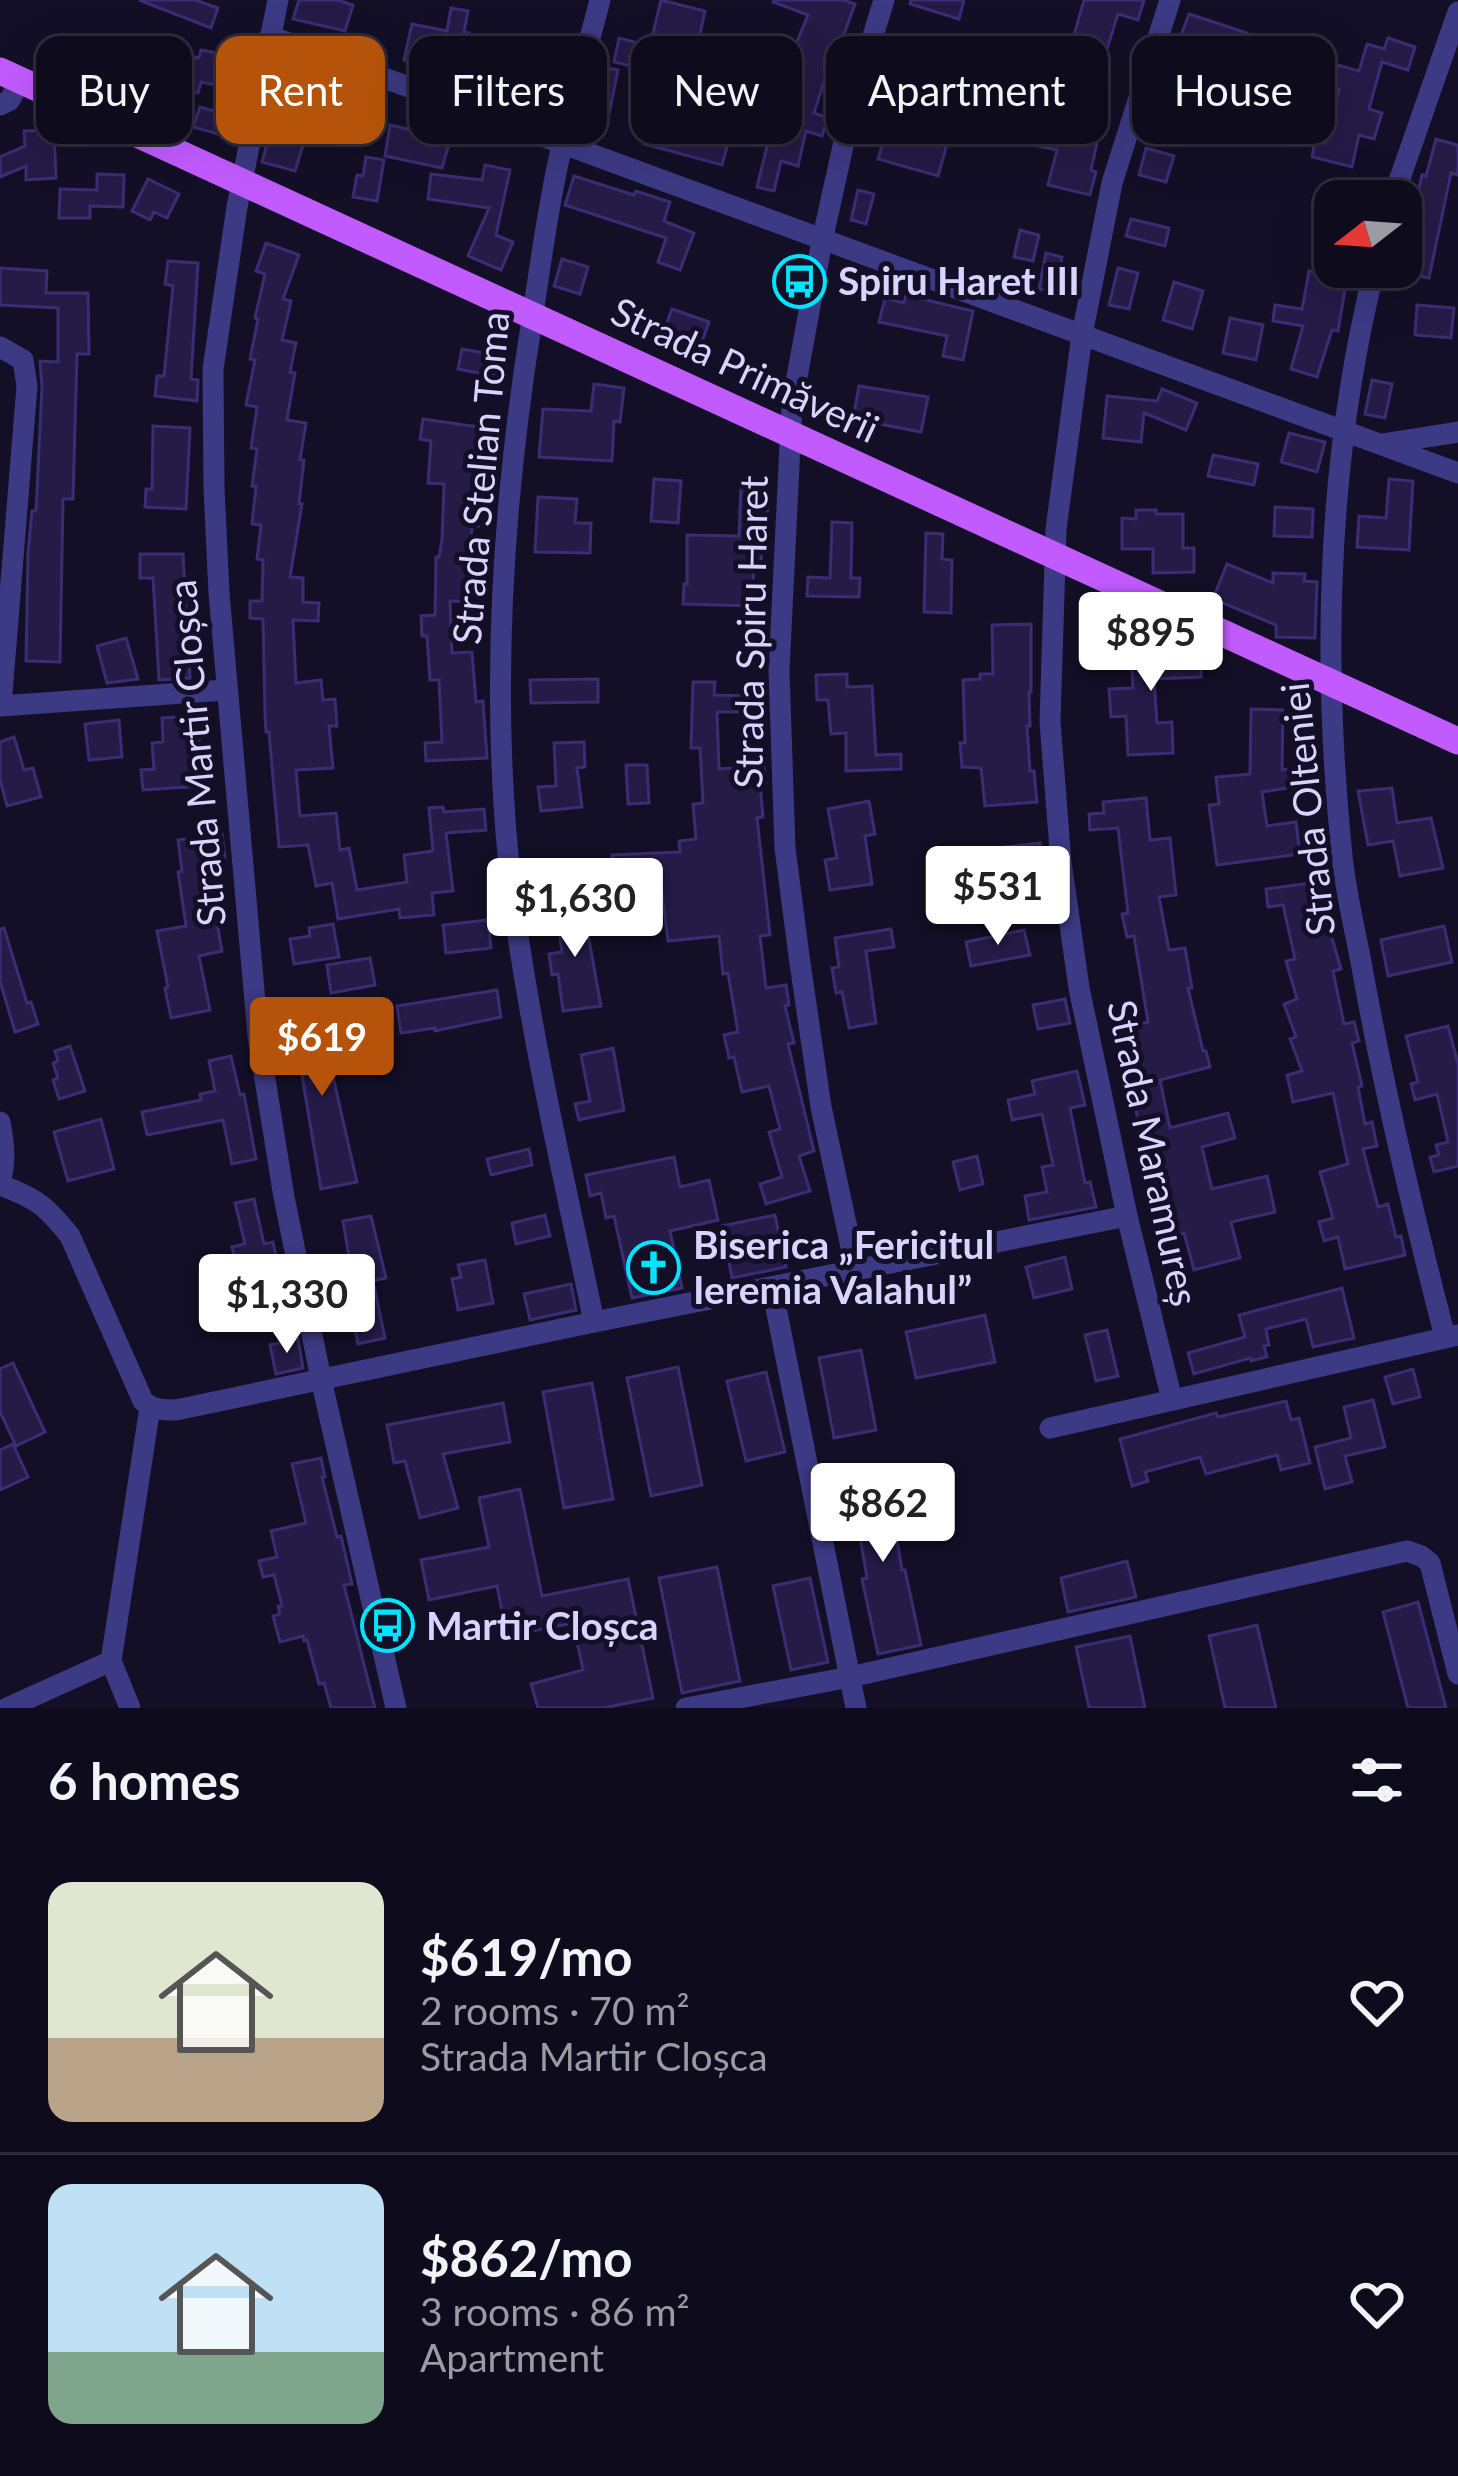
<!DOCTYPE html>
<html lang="en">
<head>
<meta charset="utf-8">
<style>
	body { margin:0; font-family:Lato,sans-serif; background:#171425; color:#f1f3f6; height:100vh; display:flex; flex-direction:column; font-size:45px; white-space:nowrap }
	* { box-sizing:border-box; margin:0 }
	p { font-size:39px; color:#9b9ba3 }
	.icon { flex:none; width:66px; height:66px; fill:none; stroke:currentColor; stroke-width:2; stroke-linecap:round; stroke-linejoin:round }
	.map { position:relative; height:1708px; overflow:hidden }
	.details { display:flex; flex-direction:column; background:#0e0b1c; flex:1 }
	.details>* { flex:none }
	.banner { position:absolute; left:36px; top:36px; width:1386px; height:108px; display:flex; gap:24px }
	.needle { width:78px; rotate:253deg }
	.tools { position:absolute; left:1314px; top:180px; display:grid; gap:24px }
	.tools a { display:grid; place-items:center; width:108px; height:108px; border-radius:24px; background:#0e0b1c; box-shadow:0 12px 48px #0002,0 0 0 3px #2e2b3b; font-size:60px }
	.price { position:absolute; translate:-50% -102px; padding:0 27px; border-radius:12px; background:#fff; color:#222; font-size:39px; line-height:78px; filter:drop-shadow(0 3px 6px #0008) }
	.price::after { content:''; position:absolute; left:50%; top:72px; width:36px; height:27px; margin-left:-18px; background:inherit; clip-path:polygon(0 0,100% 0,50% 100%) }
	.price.on { background:#b45309; color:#fff }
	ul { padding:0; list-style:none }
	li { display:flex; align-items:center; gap:36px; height:300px; padding:0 48px }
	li+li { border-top:3px solid #2e2b3b }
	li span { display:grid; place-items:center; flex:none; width:336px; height:240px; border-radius:24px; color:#555 }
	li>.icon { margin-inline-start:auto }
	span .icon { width:144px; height:144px; fill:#fffc; stroke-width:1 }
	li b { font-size:51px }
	h2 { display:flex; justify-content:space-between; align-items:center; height:144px; padding:0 48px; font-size:51px }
	.tag { padding:0 42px; border-radius:24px; background:#0e0b1c; box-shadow:0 12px 48px #0002,0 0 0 3px #2e2b3b; font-size:42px; line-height:108px }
	.tag.on { background:#b45309; color:#fff }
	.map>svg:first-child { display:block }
	.building { fill:#241b47; stroke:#3b2d73; stroke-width:3 }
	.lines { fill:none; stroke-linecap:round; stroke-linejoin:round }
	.minor { stroke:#3d3a85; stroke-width:21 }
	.major { stroke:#c25bff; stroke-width:27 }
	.labels { text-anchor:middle; stroke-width:10; stroke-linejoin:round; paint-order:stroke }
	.poi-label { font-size:39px; font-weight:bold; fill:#d9d4ff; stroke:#130f26; text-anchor:start }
	.street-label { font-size:39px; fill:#d9d4ff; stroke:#130f26 }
</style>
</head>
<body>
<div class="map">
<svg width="1458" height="1708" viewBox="0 0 1458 1708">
	<rect width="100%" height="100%" fill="#130f26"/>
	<!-- building -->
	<g class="building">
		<polygon points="139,0 195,0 218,8 211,28"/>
		<polygon points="299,0 337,0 353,5 345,31 293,19"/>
		<polygon points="661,0 705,11 698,43 672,37 663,74 614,62 619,38 650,46"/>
		<polygon points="774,0 843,0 855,4 833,64 830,63 814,113 828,118 822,136 806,131 798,166 781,161 774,191 757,187 770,134 776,136 792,87 787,85 798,50 794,49 808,15 773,2"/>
		<polygon points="911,0 964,0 959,19 910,4"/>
		<polygon points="1084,0 1144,0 1138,20 1118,14 1107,49 1073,39"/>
		<polygon points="451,8 468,11 464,32 469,33 464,61 430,54 428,65 404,60 412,24 447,31"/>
		<polygon points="1189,14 1247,33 1241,50 1215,41 1197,111 1163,102 1177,46"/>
		<polygon points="1388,38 1415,47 1408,70 1382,62 1369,109 1382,113 1374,139 1359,135 1352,167 1312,157 1315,140 1325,143 1339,89 1332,87 1338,65 1359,71 1367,44 1384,49"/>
		<polygon points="506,40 529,46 516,102 493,97"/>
		<polygon points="201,50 222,54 216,85 201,82 198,93 149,85 154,51 199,58"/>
		<polygon points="600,67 618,70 606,129 588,125"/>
		<polygon points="896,67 948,82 932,140 947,144 938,176 878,159 884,139 891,141 902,106 886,102"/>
		<polygon points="312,79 346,85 343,107 308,101"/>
		<polygon points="654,99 689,107 685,123 730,136 722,165 644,144"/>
		<polygon points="200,107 224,114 218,134 193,127"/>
		<polygon points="1040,120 1099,134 1091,170 1096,172 1090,195 1048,185 1057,150 1034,145"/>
		<polygon points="273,122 292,128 290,138 304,142 295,171 262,162"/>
		<polygon points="390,125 429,134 430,131 451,137 442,168 385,156"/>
		<polygon points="54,130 56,178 26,180 26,166 0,177 0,157 25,146 24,131"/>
		<polygon points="1436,139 1458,145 1458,175 1451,173 1429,278 1401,273 1401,245 1405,246 1411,211 1414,212 1422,175 1426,176"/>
		<polygon points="1146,148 1174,156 1166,182 1139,175"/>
		<polygon points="366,157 384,160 377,201 353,197 357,175 363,176"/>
		<polygon points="485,165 510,170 496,235 513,242 501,270 468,256 489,208 428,199 431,174 482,180"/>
		<polygon points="97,174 124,175 123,207 90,206 90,218 59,218 60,189 97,190"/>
		<polygon points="574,176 634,195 636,191 670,202 664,221 694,233 680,270 658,262 666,238 565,205"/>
		<polygon points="148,179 179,194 167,218 154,212 150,220 132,211"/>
		<polygon points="858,190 874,194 866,224 851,220"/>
		<polygon points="1131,219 1169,228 1165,246 1126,236"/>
		<polygon points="1020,230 1039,235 1033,261 1014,257"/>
		<polygon points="266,243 299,255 283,299 291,301 282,340 296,343 290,372 295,373 287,420 306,423 300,460 304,460 299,504 302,504 290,577 303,578 303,602 319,603 318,621 293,620 296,683 321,680 323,700 335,699 337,726 329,726 333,768 296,770 300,816 336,813 340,850 349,848 357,890 407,882 404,855 433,851 429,808 443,807 444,812 484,809 486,830 446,833 453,891 432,893 434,915 400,918 399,909 338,919 332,883 316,886 308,845 279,847 269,732 266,732 265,715 263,619 250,618 250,601 262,601 263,560 257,559 261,525 252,524 256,486 252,486 257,449 251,448 257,407 246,405 255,360 250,359 258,319 255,318 265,274 256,271"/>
		<polygon points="1046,253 1062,257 1055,292 1039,289"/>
		<polygon points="562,259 588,267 580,294 554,286"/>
		<polygon points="168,261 198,263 191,379 198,380 197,401 155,396 157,376 164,376 173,286 165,284"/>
		<polygon points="0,268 47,271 46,293 88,293 89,354 77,354 73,499 63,499 60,662 26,661 28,553 32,511 36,511 42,387 40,361 58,362 58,308 0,305"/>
		<polygon points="1118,268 1138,273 1129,309 1109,305"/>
		<polygon points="1309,271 1347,277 1338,331 1332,330 1317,377 1291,369 1303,326 1273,321 1275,305 1302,309"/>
		<polygon points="1174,282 1203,291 1192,329 1163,320"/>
		<polygon points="906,295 973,311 963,360 943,356 947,336 879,322 885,298 904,303"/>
		<polygon points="1417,305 1454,308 1451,338 1415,335"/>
		<polygon points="672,309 709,322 697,355 660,342"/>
		<polygon points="1230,318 1263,325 1256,360 1223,353"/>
		<polygon points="462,349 508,357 504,378 458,369"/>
		<polygon points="1372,380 1392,384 1385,418 1365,414"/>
		<polygon points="594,384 624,388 620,422 614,421 612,461 539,457 543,409 591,411"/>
		<polygon points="859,386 928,397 921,432 853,419"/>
		<polygon points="1162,389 1197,403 1186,430 1144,413 1141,442 1103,438 1107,396 1157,401"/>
		<polygon points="423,419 479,427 473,465 490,467 488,488 480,487 478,526 472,525 468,602 450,601 452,653 472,652 476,702 483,701 487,758 426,761 425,743 442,742 439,680 430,680 427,636 422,636 421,616 435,615 436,557 439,557 442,539 444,484 428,483 431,441 420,439"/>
		<polygon points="153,426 190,428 186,509 145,507 146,489 152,489"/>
		<polygon points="1289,433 1325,442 1317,472 1281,462"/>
		<polygon points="1213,455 1258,464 1254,485 1208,476"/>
		<polygon points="654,479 681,481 678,523 651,521"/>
		<polygon points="1389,479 1413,481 1409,550 1357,547 1359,516 1386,518"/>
		<polygon points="741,486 768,487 767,531 762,531 761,564 754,564 752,606 683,604 684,584 687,584 687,535 739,536"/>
		<polygon points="538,497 577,499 575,523 591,523 590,553 535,552"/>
		<polygon points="1275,507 1313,509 1312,537 1274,536"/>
		<polygon points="1136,510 1156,510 1156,514 1183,514 1183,548 1194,548 1194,572 1153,573 1153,549 1122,549 1122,518 1136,519"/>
		<polygon points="832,522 852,523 851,578 860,578 859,597 807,596 808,577 830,578"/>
		<polygon points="926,533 943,534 942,559 952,560 951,613 924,612"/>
		<polygon points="140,554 183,554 190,678 159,680 153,578 140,578"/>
		<polygon points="1227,564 1273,583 1273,573 1305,574 1304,581 1317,582 1315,638 1276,637 1276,625 1213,599"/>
		<polygon points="1031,624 1031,692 1029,692 1030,726 1027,726 1030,771 1034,771 1037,802 985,806 981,768 962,767 960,743 965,743 963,680 980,679 980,674 993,674 992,625"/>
		<polygon points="1162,637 1163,654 1192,652 1196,641 1200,642 1201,677 1154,679 1157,723 1172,722 1173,753 1128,755 1126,716 1111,717 1109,689 1133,688 1130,639"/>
		<polygon points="126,638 138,679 107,683 97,646"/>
		<polygon points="847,674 847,687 872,686 876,755 901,754 901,769 846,771 846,733 831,734 828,700 817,700 816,675"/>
		<polygon points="598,679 598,702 531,703 530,680"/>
		<polygon points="693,682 715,682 714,695 748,696 748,712 717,712 719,769 764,766 766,783 760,784 763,817 757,818 770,935 760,936 766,988 786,985 789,1005 785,1006 794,1043 788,1044 814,1151 799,1156 810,1191 766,1204 760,1184 782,1177 769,1132 780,1129 769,1086 742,1092 734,1057 729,1058 724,1035 738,1032 728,973 723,974 719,936 668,941 661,884 614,886 612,855 680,852 679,841 696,839 693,804 703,803 700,748 691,748"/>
		<polygon points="1251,709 1283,710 1282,770 1316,765 1319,783 1262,792 1267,826 1296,822 1300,854 1217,865 1209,805 1219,804 1216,777 1250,774"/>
		<polygon points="198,716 202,786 143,790 141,770 154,769 152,743 163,742 162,718"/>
		<polygon points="119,720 122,757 89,760 85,724"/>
		<polygon points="14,737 24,770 33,768 41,797 7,806 0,779 0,742"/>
		<polygon points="584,742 585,767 577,768 582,807 541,811 538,787 556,786 554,743"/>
		<polygon points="626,765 647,765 649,803 628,804"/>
		<polygon points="1392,788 1397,823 1431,818 1443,868 1400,876 1393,841 1368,845 1358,791"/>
		<polygon points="1146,798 1150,840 1170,838 1176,895 1159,897 1169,950 1185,948 1192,988 1188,988 1203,1051 1206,1051 1210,1067 1160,1080 1170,1128 1228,1113 1235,1138 1202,1147 1212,1189 1267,1176 1275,1212 1231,1222 1240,1258 1194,1270 1184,1233 1159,1239 1154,1217 1163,1215 1149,1159 1145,1160 1141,1145 1143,1145 1135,1106 1146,1104 1133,1049 1124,1051 1118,1029 1148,1022 1134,936 1127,937 1122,914 1128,913 1118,828 1090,830 1089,814 1104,813 1103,802"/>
		<polygon points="869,801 875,834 865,836 872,884 830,890 825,860 837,858 828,809"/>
		<polygon points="222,834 225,858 206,861 222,951 199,956 210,1010 171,1018 165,988 168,987 157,931 186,926 178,872 182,871 178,840"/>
		<polygon points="1040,843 1051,912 1015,919 1008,880 1000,881 996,848"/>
		<polygon points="1325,881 1334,934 1331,935 1341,969 1333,971 1344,1024 1354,1022 1359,1041 1352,1043 1362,1086 1358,1087 1365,1124 1372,1122 1377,1146 1363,1149 1378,1207 1388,1204 1396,1237 1401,1236 1405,1255 1345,1269 1338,1237 1324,1241 1319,1222 1333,1218 1320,1172 1348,1164 1333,1093 1293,1102 1287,1075 1302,1071 1290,1039 1296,1037 1284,1004 1297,999 1286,961 1295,959 1283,905 1268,907 1266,889"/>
		<polygon points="582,901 601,1006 563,1011 558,974 552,975 549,954 562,952 555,905"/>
		<polygon points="488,920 491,948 446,953 443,925"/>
		<polygon points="333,924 339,957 294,964 290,939 310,936 309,928"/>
		<polygon points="1444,926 1452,962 1388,976 1381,940"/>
		<polygon points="4,928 27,1003 31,1002 38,1024 15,1032 0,981 0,929"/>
		<polygon points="891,929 894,947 866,951 876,1023 849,1028 842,992 836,993 832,968 839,967 835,938"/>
		<polygon points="1024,930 1030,955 971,966 966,942"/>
		<polygon points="370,958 375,985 331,993 327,965"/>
		<polygon points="497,990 501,1017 435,1031 435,1028 401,1033 397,1006"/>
		<polygon points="1065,999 1070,1023 1038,1029 1033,1005"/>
		<polygon points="323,1004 334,1081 357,1182 321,1189 291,1010"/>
		<polygon points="1448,1026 1458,1064 1458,1166 1434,1172 1430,1157 1439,1155 1436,1145 1448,1142 1437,1094 1415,1100 1411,1084 1418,1082 1406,1036"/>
		<polygon points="70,1046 85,1091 59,1099 53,1080 58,1078 53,1063 58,1061 55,1051"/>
		<polygon points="613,1048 624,1110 579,1120 575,1104 590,1101 581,1055"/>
		<polygon points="231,1056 240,1095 244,1094 256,1159 232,1164 223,1120 147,1135 142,1112 201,1100 200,1094 215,1091 209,1061"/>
		<polygon points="1077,1071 1085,1105 1070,1108 1085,1183 1090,1182 1096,1207 1029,1220 1025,1196 1047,1192 1042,1167 1053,1165 1042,1114 1012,1120 1008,1100 1035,1094 1032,1081"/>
		<polygon points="101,1119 114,1169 68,1181 54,1132"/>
		<polygon points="529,1149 532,1165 491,1175 487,1159"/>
		<polygon points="977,1156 983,1184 960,1190 953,1162"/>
		<polygon points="674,1157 680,1187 709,1180 718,1220 670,1231 682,1288 632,1298 614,1216 606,1218 601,1193 590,1196 586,1175"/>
		<polygon points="254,1199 264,1244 273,1242 286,1300 241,1310 234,1279 239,1278 232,1247 245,1244 235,1203"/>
		<polygon points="545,1215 550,1236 516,1244 512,1223"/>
		<polygon points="775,1215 786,1267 732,1278 722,1226"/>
		<polygon points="371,1216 386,1278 373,1281 385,1338 358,1344 346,1286 340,1288 337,1272 351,1269 343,1221"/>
		<polygon points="1065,1257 1072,1289 1034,1298 1026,1267"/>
		<polygon points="485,1260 493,1303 458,1310 452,1279 461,1277 458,1265"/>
		<polygon points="571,1284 576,1310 530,1320 524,1294"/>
		<polygon points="1342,1288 1354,1338 1313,1347 1306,1319 1266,1329 1269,1345 1264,1346 1267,1357 1251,1361 1250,1358 1194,1374 1188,1353 1245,1337 1239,1315"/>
		<polygon points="985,1315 995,1362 916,1378 906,1332"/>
		<polygon points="1107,1330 1118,1376 1096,1381 1085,1335"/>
		<polygon points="298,1339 303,1368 276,1374 270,1345"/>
		<polygon points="861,1350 876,1430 834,1438 819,1358"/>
		<polygon points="13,1363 45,1432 16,1446 0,1412 0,1369"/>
		<polygon points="678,1367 702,1485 651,1496 627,1378"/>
		<polygon points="1413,1369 1420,1397 1393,1404 1385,1377"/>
		<polygon points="766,1372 785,1452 746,1461 727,1381"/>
		<polygon points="592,1383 613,1499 564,1508 543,1392"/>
		<polygon points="1373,1400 1385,1447 1345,1456 1352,1482 1325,1489 1315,1447 1351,1438 1344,1407"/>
		<polygon points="1286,1401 1291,1420 1299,1418 1310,1463 1281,1470 1277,1455 1206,1474 1200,1457 1145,1472 1148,1481 1132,1486 1120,1439 1216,1413 1218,1417"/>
		<polygon points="503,1403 510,1442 443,1454 458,1508 420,1518 405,1461 394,1463 387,1425"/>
		<polygon points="13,1444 28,1477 0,1490 0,1450"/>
		<polygon points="321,1458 325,1477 322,1477 337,1537 341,1536 352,1584 344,1585 375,1708 331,1708 324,1683 319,1684 307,1640 304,1641 303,1636 280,1642 273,1616 280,1614 278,1606 282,1606 274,1575 263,1577 259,1561 277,1557 271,1531 306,1523 292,1464"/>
		<polygon points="885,1468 902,1570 905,1570 921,1645 878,1654 862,1579 867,1578 849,1474"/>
		<polygon points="520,1489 542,1596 628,1579 653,1698 603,1708 538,1708 531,1684 583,1670 573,1623 507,1636 497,1586 429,1600 421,1560 489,1547 479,1498"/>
		<polygon points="1127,1561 1136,1597 1068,1612 1061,1578"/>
		<polygon points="717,1567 740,1681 682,1693 659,1578"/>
		<polygon points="810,1578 828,1662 791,1670 773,1586"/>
		<polygon points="1418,1602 1446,1708 1408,1708 1383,1612"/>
		<polygon points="1257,1625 1276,1708 1225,1708 1209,1636"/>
		<polygon points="1130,1636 1145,1708 1089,1708 1076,1647"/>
	</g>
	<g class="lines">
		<!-- minor -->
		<g class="minor">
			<polyline points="278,0 237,207 213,369 214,488 219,593 258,1036 284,1197 321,1379 396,1708"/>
			<polyline points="1170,0 1112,183 1082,335 1056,529 1050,722 1061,862 1079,988 1127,1216 1172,1400"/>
			<polyline points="270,36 1458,473"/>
			<polyline points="0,105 10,100 20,80"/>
			<polyline points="1392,201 1458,12"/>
			<path d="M1375,267C1327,458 1322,660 1342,856C1346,895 1356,934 1363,973C1385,1095 1414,1217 1445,1337"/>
			<polyline points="0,347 23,360 27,386 1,705"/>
			<polyline points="1382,444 1458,432"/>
			<polyline points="0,706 226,690"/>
			<path d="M0,1122C4,1143 6,1162 0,1183"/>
			<path d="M0,1185C36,1198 46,1206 70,1236L143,1401C153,1410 163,1410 176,1410L594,1322L1127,1216"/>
			<polyline points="856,1270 821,1107 799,956 785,848 779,671 792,404 822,241 853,101 884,0"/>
			<polyline points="772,1288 856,1708"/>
			<path d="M594,1322C565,1182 532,1043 513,901C489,708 501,512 532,320C541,261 549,200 563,141C574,94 588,47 600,0"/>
			<polyline points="1050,1428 1458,1335"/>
			<polyline points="111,1661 130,1708"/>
			<polyline points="7,1708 111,1661 150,1407"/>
			<polyline points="686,1708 850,1677 1407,1551 1421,1556 1430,1563 1458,1674"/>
		</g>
		<!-- major -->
		<polyline class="major" points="0,71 1458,741"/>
	</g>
	<!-- icons -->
	<defs>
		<symbol id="bus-ring" viewBox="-11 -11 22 22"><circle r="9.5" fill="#130f26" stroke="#00e5ff" stroke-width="1.5"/><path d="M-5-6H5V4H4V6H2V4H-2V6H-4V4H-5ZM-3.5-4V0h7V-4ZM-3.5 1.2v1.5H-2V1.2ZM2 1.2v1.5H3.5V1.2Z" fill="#00e5ff"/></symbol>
		<symbol id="church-ring" viewBox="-11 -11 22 22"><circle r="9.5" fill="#130f26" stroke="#00e5ff" stroke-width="1.5"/><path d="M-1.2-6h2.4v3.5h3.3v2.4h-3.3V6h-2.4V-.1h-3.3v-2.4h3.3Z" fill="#00e5ff"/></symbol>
	</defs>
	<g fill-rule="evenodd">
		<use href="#bus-ring" x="770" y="252" width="59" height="59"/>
		<use href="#church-ring" x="624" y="1238" width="59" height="59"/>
		<use href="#bus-ring" x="358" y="1596" width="59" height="59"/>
	</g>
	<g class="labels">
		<!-- poi labels -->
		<g class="poi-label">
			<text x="838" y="295">Spiru Haret III</text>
			<text x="693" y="1259">Biserica „Fericitul<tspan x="693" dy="45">Ieremia Valahul”</tspan></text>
			<text x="426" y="1640">Martir Cloșca</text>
		</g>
		<!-- street labels -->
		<g class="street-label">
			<text transform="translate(745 370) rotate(25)" y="14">Strada Primăverii</text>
			<text transform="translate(481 478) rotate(-85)" y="14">Strada Stelian Toma</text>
			<text transform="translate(751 632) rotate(-89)" y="14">Strada Spiru Haret</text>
			<text transform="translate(197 753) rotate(-95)" y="14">Strada Martir Cloșca</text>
			<text transform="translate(1308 809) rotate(-96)" y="14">Strada Olteniei</text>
			<text transform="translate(1153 1153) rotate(78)" y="14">Strada Maramureș</text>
		</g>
	</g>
</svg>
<div class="tools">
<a><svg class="needle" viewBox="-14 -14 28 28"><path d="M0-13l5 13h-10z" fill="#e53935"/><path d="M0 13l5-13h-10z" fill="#9b9ba3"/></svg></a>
</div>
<b class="price" style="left:1151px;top:694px">$895</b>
<b class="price" style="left:998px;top:948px">$531</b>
<b class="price" style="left:575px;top:960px">$1,630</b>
<b class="price on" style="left:322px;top:1099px">$619</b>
<b class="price" style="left:287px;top:1356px">$1,330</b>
<b class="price" style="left:883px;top:1565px">$862</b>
<div class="banner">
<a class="tag">Buy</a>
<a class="tag on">Rent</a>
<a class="tag">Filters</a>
<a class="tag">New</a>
<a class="tag">Apartment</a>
<a class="tag">House</a>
</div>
</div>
<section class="details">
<h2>6 homes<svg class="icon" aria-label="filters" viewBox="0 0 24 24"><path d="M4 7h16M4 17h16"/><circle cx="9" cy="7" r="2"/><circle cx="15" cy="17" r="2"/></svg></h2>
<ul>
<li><span style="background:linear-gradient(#dfe7d0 65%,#b9a48a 0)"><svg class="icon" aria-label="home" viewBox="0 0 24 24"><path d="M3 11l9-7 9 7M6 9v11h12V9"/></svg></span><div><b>$619/mo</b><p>2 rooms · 70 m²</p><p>Strada Martir Cloșca</p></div><svg class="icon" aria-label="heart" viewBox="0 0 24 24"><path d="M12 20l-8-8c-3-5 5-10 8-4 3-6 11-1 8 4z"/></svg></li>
<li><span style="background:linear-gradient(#bfe0f5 70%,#7fa58c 0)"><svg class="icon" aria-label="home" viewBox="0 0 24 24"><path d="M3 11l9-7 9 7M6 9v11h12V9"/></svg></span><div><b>$862/mo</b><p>3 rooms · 86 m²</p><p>Apartment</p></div><svg class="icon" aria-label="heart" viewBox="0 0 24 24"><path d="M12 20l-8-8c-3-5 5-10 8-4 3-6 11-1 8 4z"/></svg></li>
</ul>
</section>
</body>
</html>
